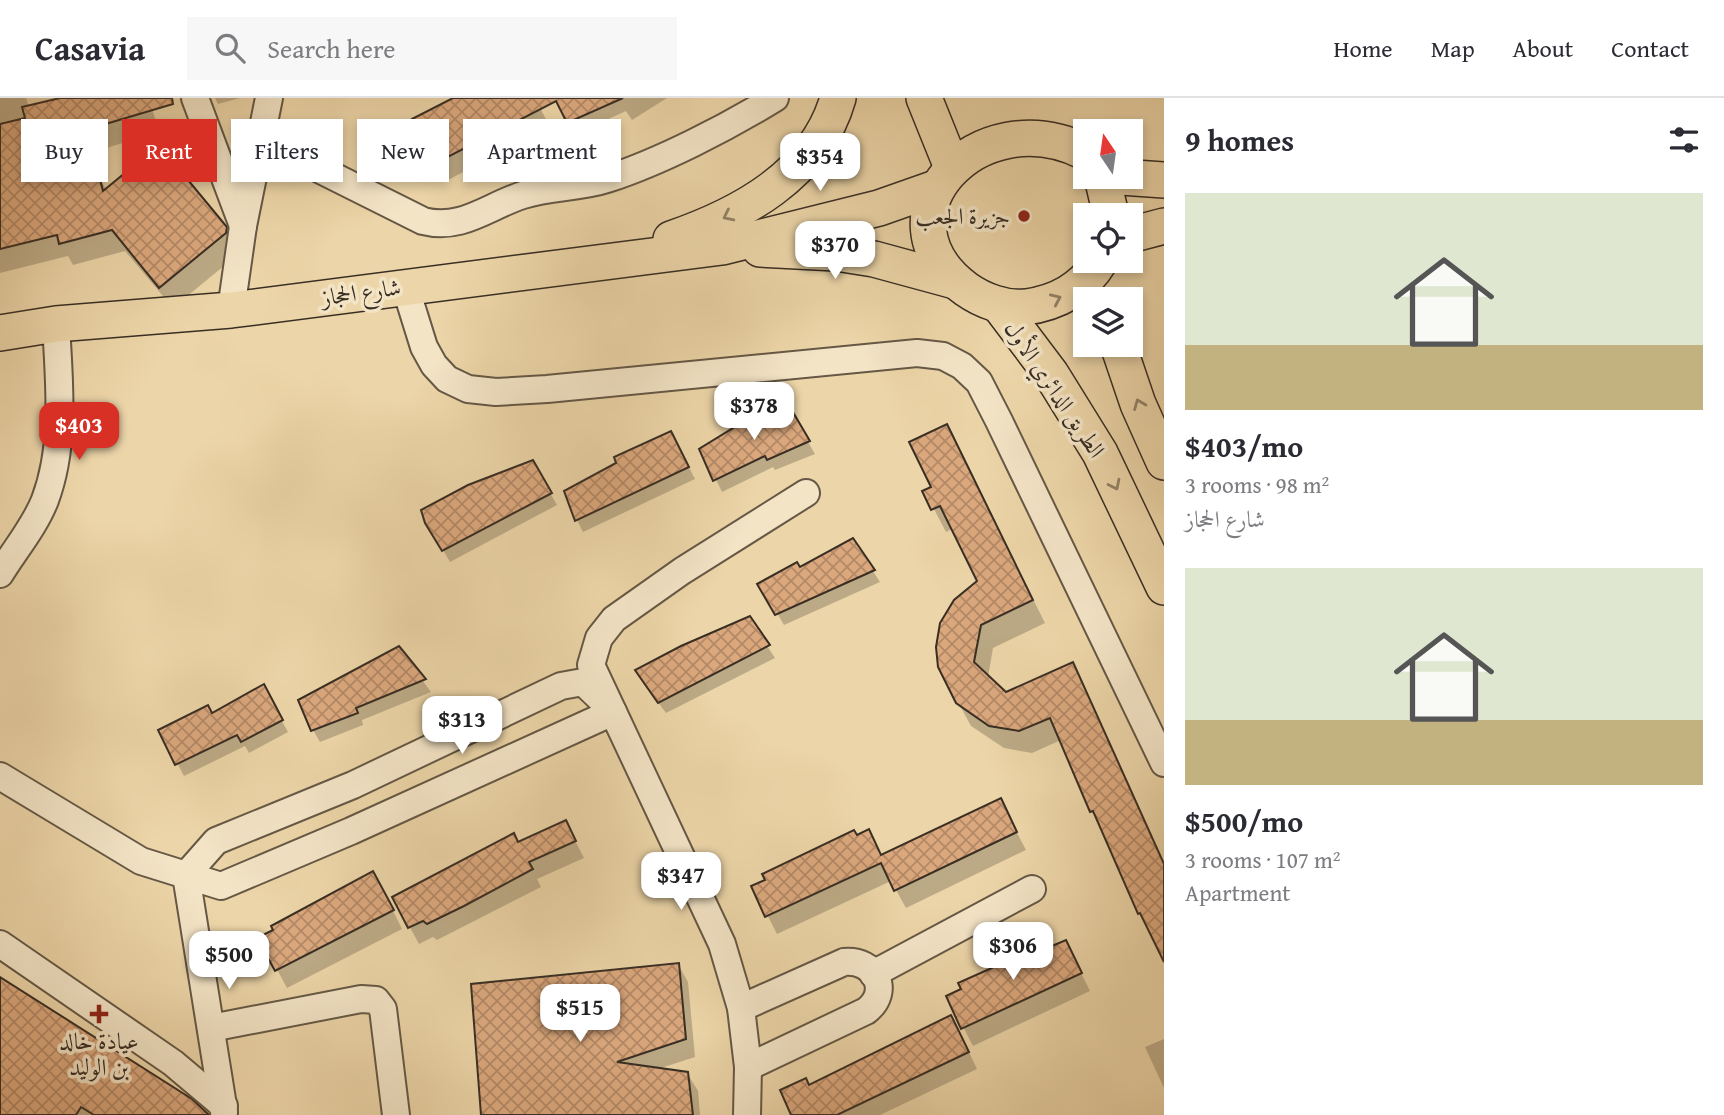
<!DOCTYPE html>
<html lang="en">
<head>
<meta charset="utf-8">
<style>
	body { margin:0; font-family:"Gentium Book Plus",Amiri,serif; background:#f7f7f7; color:#2b2b33; height:100vh; display:flex; flex-direction:column; font-size:26px; white-space:nowrap }
	* { box-sizing:border-box; margin:0 }
	p { font-size:23px; color:#7c7c81 }
	.icon { flex:none; width:38px; height:38px; fill:none; stroke:currentColor; stroke-width:2; stroke-linecap:round; stroke-linejoin:round }
	.map { position:relative; flex:1; overflow:hidden }
	.drawer { display:flex; flex-direction:column; background:#fff; width:560px }
	.drawer>* { flex:none }
	.banner { position:absolute; left:21px; top:21px; width:665px; height:63px; display:flex; gap:14px }
	.needle { width:46px; rotate:347deg }
	.tools { position:absolute; left:1073px; top:21px; display:grid; gap:14px }
	.tools a { display:grid; place-items:center; width:70px; height:70px; border-radius:0px; background:#fff; box-shadow:0 4px 10px #0003; font-size:35px }
	.price { position:absolute; translate:-50% -60px; padding:0 16px; border-radius:14px; background:#fff; color:#222; font-size:23px; line-height:46px; filter:drop-shadow(0 2px 4px #0008) }
	.price::after { content:''; position:absolute; left:50%; top:42px; width:21px; height:16px; margin-left:-10px; background:inherit; clip-path:polygon(0 0,100% 0,50% 100%) }
	.price.selected { background:#d93025; color:#fff }
	ul { padding:0; list-style:none }
	li { display:grid; align-content:center; gap:14px; height:371px; padding:0 21px }
	li span { display:grid; place-items:center; height:217px; border-radius:0px; color:#555 }
	li>.icon { margin-inline-start:auto }
	span .icon { width:126px; height:126px; fill:#fffc; stroke-width:1 }
	li b { font-size:30px }
	h2 { display:flex; justify-content:space-between; align-items:center; height:84px; padding:0 21px; font-size:30px }
	.chip { padding:0 24px; border-radius:0px; background:#fff; box-shadow:0 4px 10px #0003; font-size:24px; line-height:63px }
	.chip.selected { background:#d93025; color:#fff }
	header { display:flex; align-items:center; gap:42px; box-sizing:border-box; height:98px; padding:0 35px; background:#fff; border-bottom:2px solid #e1e1e2 }
	header strong { font-size:33px }
	nav { display:flex; gap:38px; margin-inline-start:auto; font-size:24px }
	.search { width:490px; height:63px; background:#f7f7f7; display:flex; align-items:center; gap:18px; box-sizing:border-box; padding:0 24px; border-radius:0px; color:#7c7c81; font-size:26px }
	main { display:flex; flex:1; min-height:0 }
	.map>svg:first-child { display:block }
	.shadow { fill:#0003 }
	.building { fill:url(#building-cross-hatch); stroke:#382e24; stroke-width:2 }
	.lines { fill:none; stroke-linecap:round; stroke-linejoin:round }
	.minor-casing { stroke:#655845; stroke-width:30 }
	.major-casing { stroke:#382e24; stroke-width:38 }
	.minor { stroke:#f3e4c6; stroke-width:26 }
	.major { stroke:#ecd5a8; stroke-width:35 }
	.oneway { stroke:#928266 }
	.poi-dot { fill:#8f2418; stroke:#f3e4c6; stroke-width:2.5 }
	.labels { text-anchor:middle; stroke-width:7; stroke-linejoin:round; paint-order:stroke }
	.poi-label { font-size:23px; fill:#382e24; stroke:#f3e4c6; text-anchor:end }
	.street-label { font-size:23px; fill:#382e24; stroke:#f3e4c6 }
</style>
</head>
<body>
<header>
<strong>Casavia</strong>
<div class="search"><svg class="icon" aria-label="search" viewBox="0 0 24 24"><circle cx="10" cy="10" r="6"/><path d="M15 15l6 6"/></svg>Search here</div>
<nav><a>Home</a><a>Map</a><a>About</a><a>Contact</a></nav>
</header>
<main>
<div class="map">
<svg width="1164" height="1017" viewBox="0 0 1164 1017">
	<defs>
		<pattern id="building-cross-hatch" width="8" height="8" patternUnits="userSpaceOnUse" patternTransform="scale(1.75)"><rect width="8" height="8" fill="#dba87d"/><path d="M0 0l8 8M0 8l8-8" fill="none" stroke="#b38966"/></pattern>
	</defs>
	<rect width="100%" height="100%" fill="#ecd5a8"/>
	<filter id="stains"><feTurbulence type="fractalNoise" baseFrequency=".00286" numOctaves="4"/><feColorMatrix values="0 0 0 0 .2 0 0 0 0 .09 0 0 0 0 .02 0 0 0 .5 -.17"/></filter>
	<radialGradient id="worn" r=".72"><stop offset=".6" stop-color="#630" stop-opacity="0"/><stop offset="1" stop-color="#630" stop-opacity=".3"/></radialGradient>
	<!-- shadow -->
	<g class="shadow">
		<polygon points="0,0 26,0 29,9 62,0 149,0 159,34 93,54 100,81 107,93 225,130 238,152 237,157 173,210 125,153 73,167 68,158 0,175"/>
		<polygon points="215,0 240,0 218,6"/>
		<polygon points="457,0 535,0 550,29 448,82 415,22"/>
		<polygon points="557,0 667,0 632,22 626,13 575,36"/>
		<polygon points="786,306 815,356 775,372 773,369 722,394 702,352"/>
		<polygon points="946,328 1045,525 993,550 988,579 1005,596 1072,566 1164,764 1164,860 1139,815 1061,642 1032,655 1004,650 971,628 958,604 979,483 952,431 946,434 925,394 934,390"/>
		<polygon points="677,347 695,381 583,434 577,422"/>
		<polygon points="532,364 557,407 450,464 427,425"/>
		<polygon points="853,442 880,484 784,527 760,486 799,471"/>
		<polygon points="749,520 775,560 666,615 644,585"/>
		<polygon points="399,550 431,594 362,622 363,627 320,644 313,632"/>
		<polygon points="263,589 288,634 249,655 245,648 184,678 160,633 211,617"/>
		<polygon points="1000,702 1026,752 906,810 891,783 777,836 753,789 869,734 882,758"/>
		<polygon points="566,725 584,760 537,781 541,789 437,842 433,839 419,846 394,800"/>
		<polygon points="383,793 402,831 287,890 260,840"/>
		<polygon points="1066,844 1090,893 973,948 948,899"/>
		<polygon points="678,866 688,884 695,959 658,971 687,975 698,993 700,1017 483,1017"/>
		<polygon points="0,881 201,1017 0,1017"/>
		<polygon points="960,935 977,971 880,1017 793,1017 809,989"/>
		<polygon points="1164,941 1164,990 1145,949"/>
	</g>
	<!-- building -->
	<g class="building">
		<polygon points="60,0 172,0 173,6 82,33 93,78 99,77 103,93 159,47 227,129 226,135 159,190 112,132 59,146 57,137 0,151 0,26 25,20 22,9"/>
		<polygon points="453,0 623,0 567,25 556,3 436,65 412,21"/>
		<polygon points="787,304 810,343 767,362 765,358 713,383 699,351 746,322 752,324"/>
		<polygon points="947,326 1033,502 981,527 974,564 1006,594 1073,564 1164,766 1164,864 1140,815 1138,816 1093,713 1090,714 1050,620 1019,633 989,628 956,605 938,569 936,549 940,525 954,502 977,483 940,408 931,412 922,393 931,389 909,344"/>
		<polygon points="671,333 689,369 575,423 564,393 616,365 614,359"/>
		<polygon points="533,362 552,395 442,453 425,425 421,412 468,387"/>
		<polygon points="853,440 875,472 775,517 757,486 797,464 800,469"/>
		<polygon points="750,518 770,547 658,605 635,572 681,548"/>
		<polygon points="399,548 426,581 356,610 358,615 311,633 298,602"/>
		<polygon points="264,586 283,622 241,644 237,637 175,667 158,632 208,607 212,615"/>
		<polygon points="1001,700 1017,734 894,793 881,765 765,819 751,788 765,782 762,776 854,732 857,737 869,731 881,757"/>
		<polygon points="566,722 576,743 529,764 533,771 464,808 427,826 423,823 408,830 392,799 514,735 518,744"/>
		<polygon points="373,773 394,812 275,873 257,840 273,832 271,828"/>
		<polygon points="1066,842 1082,875 961,931 946,898 961,891 958,885 1050,844 1052,848"/>
		<polygon points="679,865 686,941 617,964 688,974 693,1017 481,1017 471,886"/>
		<polygon points="0,879 192,1001 209,1017 94,1017 81,1009 76,1017 0,1017"/>
		<polygon points="951,917 969,954 837,1017 791,1017 780,992 806,980 809,987"/>
	</g>
	<g class="lines">
		<defs>
			<g id="minor">
				<polyline points="195,0 243,128"/>
				<path d="M261,42L423,123C462,133 488,108 523,97C550,88 580,90 607,81C660,64 728,29 775,0"/>
				<polyline points="405,188 424,249 434,267 447,281 468,291 496,294 547,291 917,255 943,258 962,268 979,284 999,323 1164,665"/>
				<polyline points="231,212 243,128 269,0"/>
				<path d="M0,476C14,453 35,428 45,402C66,346 59,284 56,226"/>
				<polyline points="0,678 141,763 221,788 351,733 613,614"/>
				<polyline points="186,777 216,743 353,687 561,588 583,584 606,606"/>
				<polyline points="186,777 224,1014"/>
				<polyline points="0,846 173,965 224,1008"/>
				<polyline points="873,876 1032,791"/>
				<path d="M741,910L844,864C875,861 892,893 866,913L748,969"/>
				<polyline points="211,930 361,901 376,902 383,911 396,1017"/>
				<polyline points="747,1017 748,969 741,910 722,846 591,567 599,540 614,521 682,473 806,395"/>
			</g>
			<g id="major">
				<polyline points="924,0 949,62"/>
				<path d="M1085,54C977,0 869,119 966,191C983,203 1005,211 1026,209C1057,205 1084,190 1100,163"/>
				<polyline points="1102,79 1111,117"/>
				<polyline points="1121,79 1164,82"/>
				<polyline points="1130,137 1164,128"/>
				<path d="M671,141C741,117 816,77 838,0"/>
				<polyline points="760,151 836,155 874,161 955,183"/>
				<polyline points="999,207 1051,276 1100,355 1164,489"/>
				<polyline points="0,235 56,226 231,212 722,149 879,110 933,91"/>
				<polyline points="1118,247 1138,306 1164,364"/>
			</g>
		</defs>
		<!-- minor casing -->
		<use href="#minor" class="minor-casing"/>
		<!-- major casing -->
		<use href="#major" class="major-casing"/>
		<!-- minor -->
		<use href="#minor" class="minor"/>
		<!-- major -->
		<use href="#major" class="major"/>
	</g>
	<!-- one-way arrows -->
	<defs><path id="oneway-chevron" d="M-2-3.5L2.5 0L-2 3.5" fill="none" stroke-width="1.6" stroke-linecap="round" stroke-linejoin="round" transform="scale(1.75)"/></defs>
	<g class="oneway">
		<use href="#oneway-chevron" transform="translate(728 118) rotate(154)"/>
		<use href="#oneway-chevron" transform="translate(1056 201) rotate(-24)"/>
		<use href="#oneway-chevron" transform="translate(1139 306) rotate(-112)"/>
		<use href="#oneway-chevron" transform="translate(1115 387) rotate(64)"/>
	</g>
	<!-- markers -->
	<g class="poi-dot">
		<circle cx="1024" cy="118" r="7"/>
		<path d="M95.5 905.5h7v7h7v7h-7v7h-7v-7h-7v-7h7z"/>
	</g>
	<g class="labels">
		<!-- poi labels -->
		<g class="poi-label">
			<text x="1010" y="126">جزيرة الجعب</text>
			<text x="99" y="951" text-anchor="middle">عيادة خالد<tspan x="99" dy="26">بن الوليد</tspan></text>
		</g>
		<!-- street labels -->
		<g class="street-label">
			<text transform="translate(361 194) rotate(-8)" y="8">شارع الحجاز</text>
			<text transform="translate(1055 291) rotate(56)" y="8">الطريق الدائري الأول</text>
		</g>
	</g>
	<rect width="100%" height="100%" filter="url(#stains)"/>
	<rect width="100%" height="100%" fill="url(#worn)"/>
</svg>
<div class="tools">
<a><svg class="needle" viewBox="-14 -14 28 28"><path d="M0-13l5 13h-10z" fill="#e53935"/><path d="M0 13l5-13h-10z" fill="#7c7c81"/></svg></a>
<a><svg class="icon" aria-label="locate" viewBox="0 0 24 24"><circle cx="12" cy="12" r="6"/><path d="M12 2v4M12 18v4M2 12h4M18 12h4"/></svg></a>
<a><svg class="icon" aria-label="layers" viewBox="0 0 24 24"><path d="M12 4l9 5-9 5-9-5zM3 14l9 5 9-5"/></svg></a>
</div>
<b class="price" style="left:820px;top:95px">$354</b>
<b class="price" style="left:835px;top:183px">$370</b>
<b class="price" style="left:754px;top:344px">$378</b>
<b class="price selected" style="left:79px;top:364px">$403</b>
<b class="price" style="left:462px;top:658px">$313</b>
<b class="price" style="left:681px;top:814px">$347</b>
<b class="price" style="left:1013px;top:884px">$306</b>
<b class="price" style="left:229px;top:893px">$500</b>
<b class="price" style="left:580px;top:946px">$515</b>
<div class="banner">
<a class="chip">Buy</a>
<a class="chip selected">Rent</a>
<a class="chip">Filters</a>
<a class="chip">New</a>
<a class="chip">Apartment</a>
</div>
</div>
<section class="drawer">
<h2>9 homes<svg class="icon" aria-label="filters" viewBox="0 0 24 24"><path d="M4 7h16M4 17h16"/><circle cx="9" cy="7" r="2"/><circle cx="15" cy="17" r="2"/></svg></h2>
<ul>
<li><span style="background:linear-gradient(#dfe7d0 70%,#c2b280 0)"><svg class="icon" aria-label="home" viewBox="0 0 24 24"><path d="M3 11l9-7 9 7M6 9v11h12V9"/></svg></span><div><b>$403/mo</b><p>3 rooms · 98 m²</p><p>شارع الحجاز</p></div></li>
<li><span style="background:linear-gradient(#dfe7d0 70%,#c2b280 0)"><svg class="icon" aria-label="home" viewBox="0 0 24 24"><path d="M3 11l9-7 9 7M6 9v11h12V9"/></svg></span><div><b>$500/mo</b><p>3 rooms · 107 m²</p><p>Apartment</p></div></li>
</ul>
</section>
</main>
</body>
</html>
